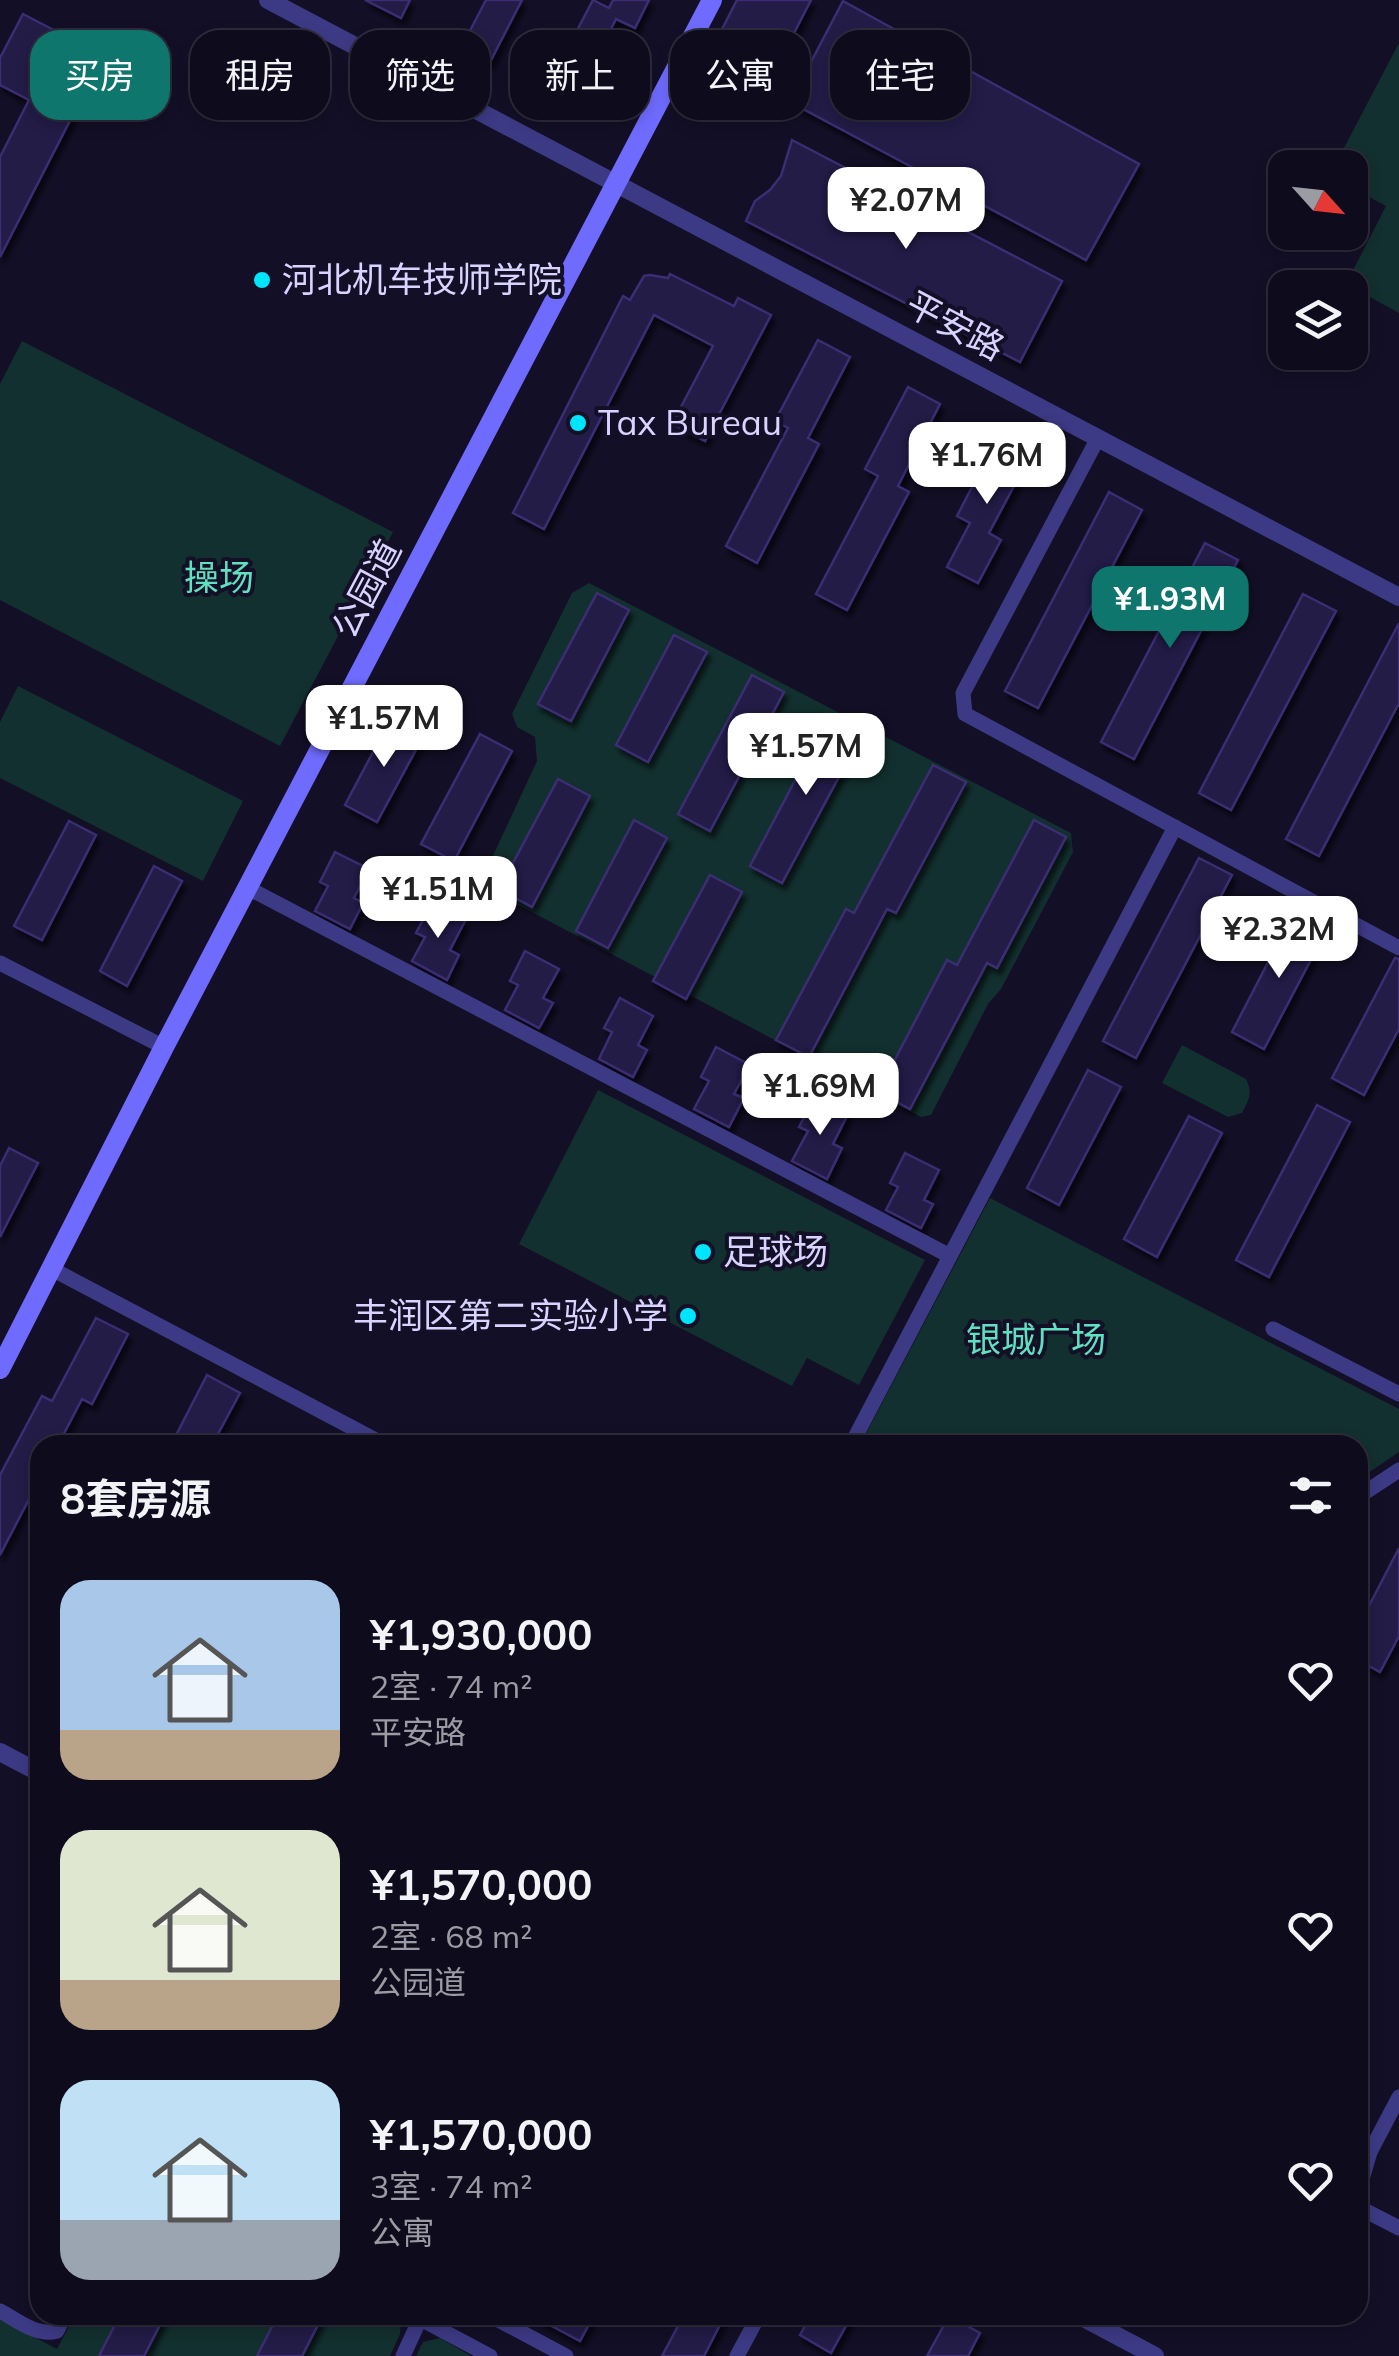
<!DOCTYPE html>
<html lang="zh">
<head>
<meta charset="utf-8">
<style>
	body { margin:0; font-family:Mulish,"Noto Sans SC",sans-serif; background:#171425; color:#f1f3f6; height:100vh; display:flex; flex-direction:column; font-size:38px; white-space:nowrap }
	* { box-sizing:border-box; margin:0 }
	p { font-size:32px; color:#9b9ba3 }
	.icon { flex:none; width:55px; height:55px; fill:none; stroke:currentColor; stroke-width:2; stroke-linecap:round; stroke-linejoin:round }
	.map { position:relative; flex:1; overflow:hidden }
	.drawer { position:absolute; left:30px; top:1435px; width:1338px; height:890px; display:flex; flex-direction:column; background:#0e0b1c; border-radius:30px; box-shadow:0 5px 15px #0003,0 0 0 2px #2e2b3b }
	.drawer>* { flex:none }
	.guide { position:absolute; left:30px; top:30px; width:1340px; height:90px; display:flex; gap:20px }
	.needle { width:65px; rotate:117deg }
	.controls { position:absolute; left:1268px; top:150px; display:grid; gap:20px }
	.controls a { display:grid; place-items:center; width:100px; height:100px; border-radius:20px; background:#0e0b1c; box-shadow:0 5px 15px #0003,0 0 0 2px #2e2b3b; font-size:50px }
	.price { position:absolute; translate:-50% -85px; padding:0 22px; border-radius:20px; background:#fff; color:#222; font-size:32px; line-height:65px; filter:drop-shadow(0 2px 5px #0008) }
	.price::after { content:''; position:absolute; left:50%; top:60px; width:30px; height:22px; margin-left:-15px; background:inherit; clip-path:polygon(0 0,100% 0,50% 100%) }
	.price.current { background:#0f766e; color:#fff }
	ul { padding:0; list-style:none }
	li { display:flex; align-items:center; gap:30px; height:250px; padding:0 30px }
	li span { display:grid; place-items:center; flex:none; width:280px; height:200px; border-radius:30px; color:#555 }
	li>.icon { margin-inline-start:auto }
	span .icon { width:120px; height:120px; fill:#fffc; stroke-width:1 }
	li b { font-size:42px }
	h2 { display:flex; justify-content:space-between; align-items:center; height:120px; padding:0 30px; font-size:42px }
	.tag { padding:0 35px; border-radius:30px; background:#0e0b1c; box-shadow:0 5px 15px #0003,0 0 0 2px #2e2b3b; font-size:35px; line-height:90px }
	.tag.current { background:#0f766e; color:#fff }
	.map>svg:first-child { display:block }
	.green { fill:#12302f }
	.building { fill:#241b47; stroke:#3b2d73; stroke-width:2.5; filter:url(#shadow) }
	.lines { fill:none; stroke-linecap:round; stroke-linejoin:round }
	.minor { stroke:#3d3a85; stroke-width:15 }
	.tertiary { stroke:#3d3a85; stroke-width:18 }
	.secondary { stroke:#6f6bff; stroke-width:20 }
	.poi-dot { fill:#00e5ff; stroke:#130f26; stroke-width:4 }
	.labels { text-anchor:middle; stroke-width:8; stroke-linejoin:round; paint-order:stroke }
	.poi-label { font-size:35px; fill:#d9d4ff; stroke:#130f26; text-anchor:start }
	.street-label { font-size:35px; fill:#d9d4ff; stroke:#130f26 }
	.park-label { font-size:35px; fill:#5fe0c0; stroke:#130f26 }
</style>
</head>
<body>
<div class="map">
<svg width="1399" height="2356" viewBox="0 0 1399 2356">
	<defs>
		<filter id="shadow"><feDropShadow dx="3.5" dy="6" stdDeviation="2.5" flood-color="#0009"/></filter>
	</defs>
	<rect width="100%" height="100%" fill="#130f26"/>
	<!-- green -->
	<g class="green">
		<polygon points="1399,43 1399,313 1346,284 1386,206 1350,187 1350,168 1334,167"/>
		<polygon points="22,341 393,532 280,746 0,600 0,384"/>
		<polygon points="589,583 1071,833 1073,852 1001,989 988,1004 931,1115 921,1117 488,889 484,875 537,761 535,737 517,727 512,714 572,593"/>
		<polygon points="18,686 243,801 203,881 0,778 0,722"/>
		<path d="M1182,1045L1246,1079C1253,1093 1249,1100 1242,1113L1228,1117L1162,1083Z"/>
		<polygon points="598,1090 925,1260 859,1385 807,1358 792,1386 519,1244"/>
		<polygon points="990,1198 1399,1409 1399,1452 1358,1480 1358,1445 860,1445"/>
		<polygon points="75,2315 397,2315 401,2321 400,2334 390,2356 0,2356 0,2319 57,2349"/>
		<polygon points="440,2338 471,2356 416,2356 423,2342"/>
	</g>
	<!-- building -->
	<g class="building">
		<polygon points="365,0 410,0 401,18"/>
		<polygon points="486,0 522,0 489,64 460,50"/>
		<polygon points="593,0 609,8 613,0 649,0 635,28 616,19 578,94 551,80"/>
		<polygon points="737,0 811,0 758,103 699,74"/>
		<polygon points="843,1 1139,164 1086,260 790,102"/>
		<polygon points="23,14 65,36 41,83 79,103 0,257 0,157 29,100 0,85 0,58"/>
		<polygon points="792,140 1062,281 1020,362 746,221 755,201 770,190 781,176"/>
		<polygon points="670,274 734,306 738,298 771,315 705,441 672,424 713,346 654,315 544,529 513,513 623,296 630,300 644,276 650,275 668,278"/>
		<polygon points="818,340 850,357 808,438 819,444 757,563 726,546 788,428 775,421"/>
		<polygon points="908,387 940,404 898,486 909,492 847,610 816,594 878,476 865,469"/>
		<polygon points="999,435 1032,452 989,533 1001,540 978,583 947,567 970,523 957,516"/>
		<polygon points="1109,492 1142,510 1038,708 1005,691"/>
		<polygon points="1205,543 1238,560 1134,759 1101,742"/>
		<polygon points="597,593 629,610 571,721 538,704"/>
		<polygon points="1303,594 1336,611 1231,810 1199,793"/>
		<polygon points="1399,623 1399,703 1319,856 1286,839"/>
		<polygon points="674,635 707,652 648,762 616,745"/>
		<polygon points="752,675 784,692 710,831 678,814"/>
		<polygon points="830,714 863,732 782,883 750,866"/>
		<polygon points="391,718 424,735 377,822 345,805"/>
		<polygon points="480,734 512,751 454,861 421,844"/>
		<polygon points="933,765 966,782 896,913 887,909 809,1057 776,1040 846,909 854,913"/>
		<polygon points="558,779 590,796 532,907 499,889"/>
		<polygon points="634,820 667,838 608,948 576,931"/>
		<polygon points="1034,820 1066,837 997,968 987,963 910,1109 878,1092 947,960 957,965"/>
		<polygon points="69,821 96,835 42,940 14,926"/>
		<polygon points="335,852 369,869 354,898 363,903 350,929 315,911 328,886 320,882"/>
		<polygon points="1199,858 1232,875 1136,1058 1103,1041"/>
		<polygon points="154,866 182,881 127,986 100,971"/>
		<polygon points="710,875 742,892 686,999 653,981"/>
		<polygon points="432,903 465,921 450,950 459,955 447,980 412,961 425,937 416,933"/>
		<polygon points="1293,914 1326,931 1264,1049 1232,1032"/>
		<polygon points="525,951 559,969 543,998 553,1003 539,1028 505,1010 518,985 510,981"/>
		<polygon points="1395,958 1399,959 1399,1029 1364,1095 1332,1078"/>
		<polygon points="620,998 653,1016 638,1045 647,1050 633,1077 599,1059 612,1032 604,1028"/>
		<polygon points="716,1047 750,1065 734,1094 744,1098 729,1127 694,1109 709,1081 701,1077"/>
		<polygon points="1088,1070 1121,1087 1059,1205 1027,1188"/>
		<polygon points="815,1097 848,1114 833,1144 842,1148 827,1179 792,1161 808,1131 799,1127"/>
		<polygon points="1317,1105 1350,1122 1269,1277 1236,1260"/>
		<polygon points="1189,1116 1222,1133 1157,1257 1124,1239"/>
		<polygon points="9,1148 38,1163 0,1237 0,1166"/>
		<polygon points="905,1153 939,1170 924,1200 933,1204 921,1228 886,1210 898,1187 890,1183"/>
		<polygon points="96,1318 128,1334 92,1404 82,1399 58,1445 40,1445 40,1478 0,1555 0,1475 42,1396 52,1401"/>
		<polygon points="207,1375 240,1393 212,1445 171,1445"/>
		<polygon points="1399,1548 1399,1636 1380,1672 1358,1660 1358,1627"/>
		<polygon points="120,2315 165,2315 144,2356 99,2356"/>
		<polygon points="278,2315 323,2315 302,2356 257,2356"/>
		<polygon points="531,2315 594,2315 580,2341"/>
		<polygon points="684,2315 725,2315 704,2356 662,2356"/>
		<polygon points="811,2315 852,2315 831,2353 800,2335"/>
		<polygon points="949,2316 980,2333 968,2356 927,2356"/>
	</g>
	<g class="lines">
		<!-- minor -->
		<g class="minor">
			<polyline points="1098,438 963,693 965,714 1399,948"/>
			<polyline points="248,888 950,1256"/>
			<polyline points="0,963 164,1047"/>
			<polyline points="52,1269 385,1445"/>
			<polyline points="1273,1329 1399,1394"/>
			<polyline points="851,1445 1175,827"/>
			<polyline points="1358,1497 1399,1470"/>
			<polyline points="1358,2146 1370,2152 1399,2097"/>
			<polyline points="1370,2152 1359,2190 1364,2210 1399,2228"/>
			<path d="M0,2311C17,2320 37,2337 57,2331L65,2315"/>
			<polyline points="413,2315 490,2356"/>
			<polyline points="489,2315 566,2356"/>
			<polyline points="403,2356 420,2319"/>
			<polyline points="737,2356 759,2315"/>
		</g>
		<!-- tertiary -->
		<g class="tertiary">
			<polyline points="268,0 1399,597"/>
			<polyline points="0,1752 40,1773"/>
			<polyline points="1078,2315 1155,2356"/>
		</g>
		<!-- secondary -->
		<polyline class="secondary" points="0,1369 164,1047 712,0"/>
	</g>
	<!-- markers -->
	<g class="poi-dot">
		<circle cx="262" cy="280" r="10"/>
		<circle cx="578" cy="423" r="10"/>
		<circle cx="703" cy="1252" r="10"/>
		<circle cx="688" cy="1316" r="10"/>
	</g>
	<g class="labels">
		<!-- poi labels -->
		<g class="poi-label">
			<text x="282" y="292">河北机车技师学院</text>
			<text x="598" y="435">Tax Bureau</text>
			<text x="723" y="1264">足球场</text>
			<text x="668" y="1328" text-anchor="end">丰润区第二实验小学</text>
		</g>
		<!-- street labels -->
		<g class="street-label">
			<text transform="translate(955 326) rotate(28)" y="12">平安路</text>
			<text transform="translate(367 589) rotate(-62)" y="12">公园道</text>
		</g>
		<!-- park labels -->
		<g class="park-label">
			<text x="219" y="590">操场</text>
			<text x="1036" y="1352">银城广场</text>
		</g>
	</g>
</svg>
<div class="controls">
<a><svg class="needle" viewBox="-14 -14 28 28"><path d="M0-13l5 13h-10z" fill="#e53935"/><path d="M0 13l5-13h-10z" fill="#9b9ba3"/></svg></a>
<a><svg class="icon" aria-label="layers" viewBox="0 0 24 24"><path d="M12 4l9 5-9 5-9-5zM3 14l9 5 9-5"/></svg></a>
</div>
<b class="price" style="left:906px;top:252px">¥2.07M</b>
<b class="price" style="left:987px;top:507px">¥1.76M</b>
<b class="price current" style="left:1170px;top:651px">¥1.93M</b>
<b class="price" style="left:384px;top:770px">¥1.57M</b>
<b class="price" style="left:806px;top:798px">¥1.57M</b>
<b class="price" style="left:438px;top:941px">¥1.51M</b>
<b class="price" style="left:1279px;top:981px">¥2.32M</b>
<b class="price" style="left:820px;top:1138px">¥1.69M</b>
<div class="guide">
<a class="tag current">买房</a>
<a class="tag">租房</a>
<a class="tag">筛选</a>
<a class="tag">新上</a>
<a class="tag">公寓</a>
<a class="tag">住宅</a>
</div>
<section class="drawer">
<h2>8套房源<svg class="icon" aria-label="filters" viewBox="0 0 24 24"><path d="M4 7h16M4 17h16"/><circle cx="9" cy="7" r="2"/><circle cx="15" cy="17" r="2"/></svg></h2>
<ul>
<li><span style="background:linear-gradient(#a9c7e8 75%,#b9a48a 0)"><svg class="icon" aria-label="home" viewBox="0 0 24 24"><path d="M3 11l9-7 9 7M6 9v11h12V9"/></svg></span><div><b>¥1,930,000</b><p>2室 · 74 m²</p><p>平安路</p></div><svg class="icon" aria-label="heart" viewBox="0 0 24 24"><path d="M12 20l-8-8c-3-5 5-10 8-4 3-6 11-1 8 4z"/></svg></li>
<li><span style="background:linear-gradient(#dfe7d0 75%,#b9a48a 0)"><svg class="icon" aria-label="home" viewBox="0 0 24 24"><path d="M3 11l9-7 9 7M6 9v11h12V9"/></svg></span><div><b>¥1,570,000</b><p>2室 · 68 m²</p><p>公园道</p></div><svg class="icon" aria-label="heart" viewBox="0 0 24 24"><path d="M12 20l-8-8c-3-5 5-10 8-4 3-6 11-1 8 4z"/></svg></li>
<li><span style="background:linear-gradient(#bfe0f5 70%,#9aa5b1 0)"><svg class="icon" aria-label="home" viewBox="0 0 24 24"><path d="M3 11l9-7 9 7M6 9v11h12V9"/></svg></span><div><b>¥1,570,000</b><p>3室 · 74 m²</p><p>公寓</p></div><svg class="icon" aria-label="heart" viewBox="0 0 24 24"><path d="M12 20l-8-8c-3-5 5-10 8-4 3-6 11-1 8 4z"/></svg></li>
</ul>
</section>
</div>
</body>
</html>
